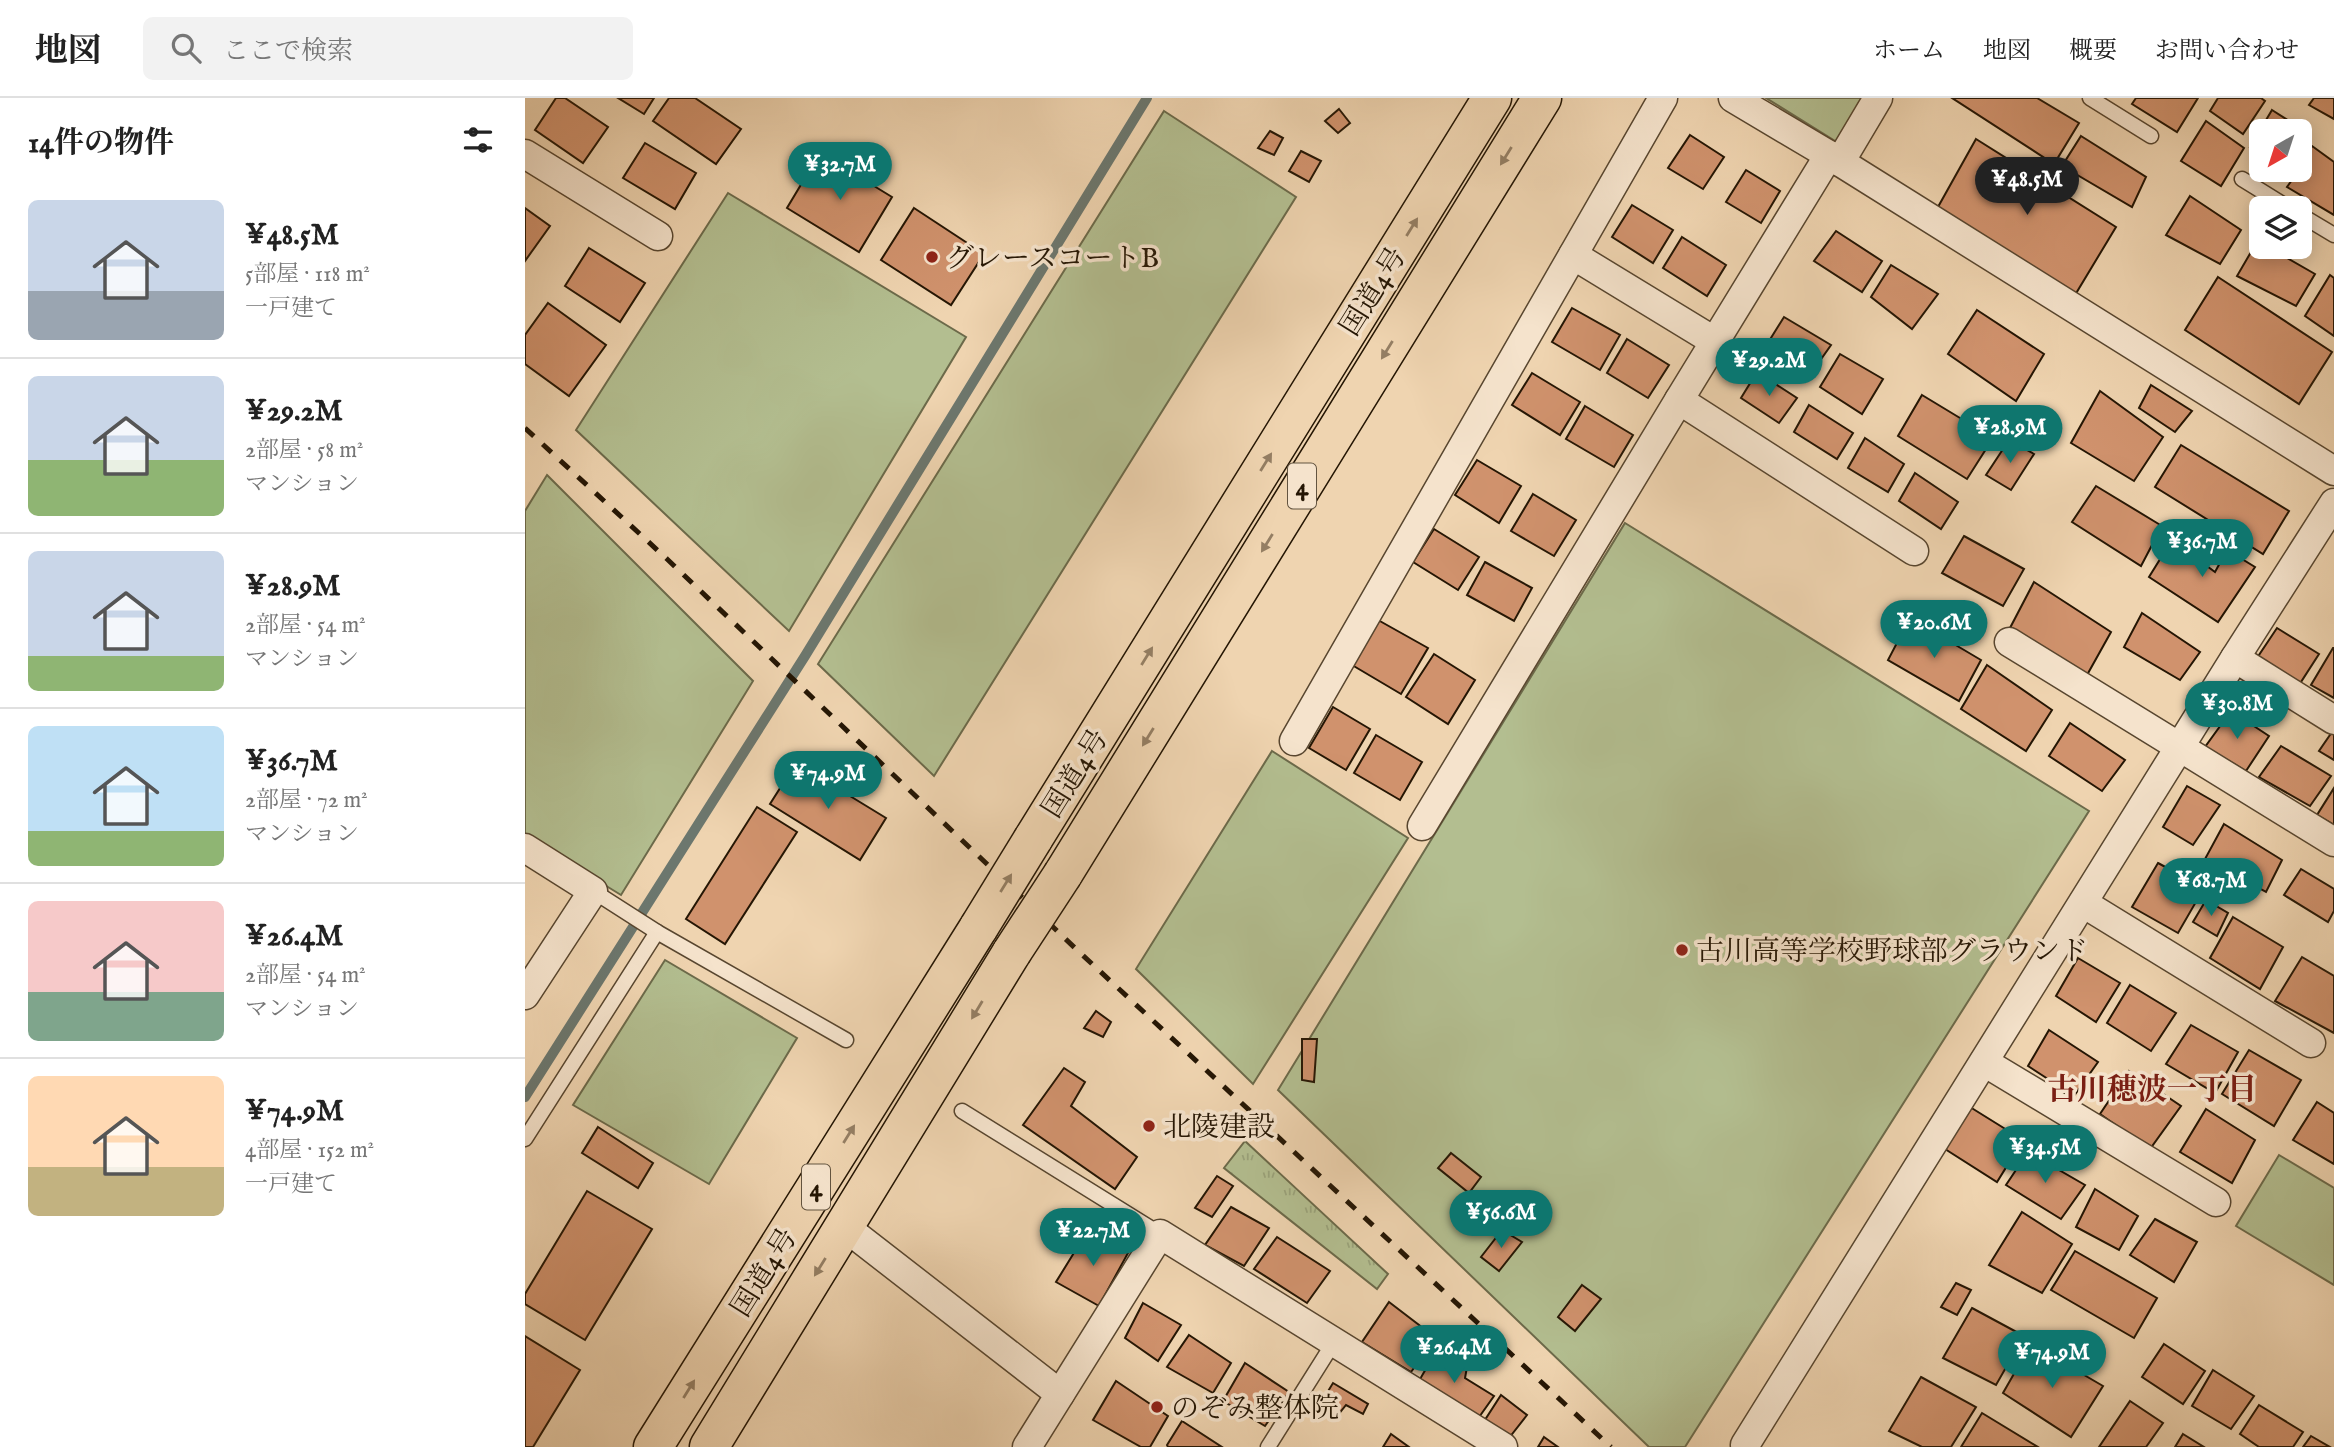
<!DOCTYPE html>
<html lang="ja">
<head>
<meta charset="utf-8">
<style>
	body { margin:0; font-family:"IM FELL English","Noto Serif JP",serif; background:#f2f2f2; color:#222; height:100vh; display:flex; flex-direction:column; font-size:26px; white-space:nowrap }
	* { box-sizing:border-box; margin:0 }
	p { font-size:23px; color:#767676 }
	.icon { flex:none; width:38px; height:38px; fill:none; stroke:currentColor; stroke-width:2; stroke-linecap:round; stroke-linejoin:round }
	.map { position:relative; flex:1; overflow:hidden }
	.drawer { display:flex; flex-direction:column; background:#fff; width:525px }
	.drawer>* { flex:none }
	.needle { width:46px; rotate:219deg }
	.buttons { position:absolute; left:1724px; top:21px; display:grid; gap:14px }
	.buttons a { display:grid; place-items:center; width:63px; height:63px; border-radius:10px; background:#fff; box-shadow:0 4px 18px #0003; font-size:35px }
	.price { position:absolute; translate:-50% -60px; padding:0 16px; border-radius:24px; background:#0f766e; color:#fff; font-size:23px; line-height:46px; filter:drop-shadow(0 2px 4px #0008) }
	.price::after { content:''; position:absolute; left:50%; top:42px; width:21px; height:16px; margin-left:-10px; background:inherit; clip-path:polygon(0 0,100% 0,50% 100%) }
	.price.selected { background:#222; color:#fff }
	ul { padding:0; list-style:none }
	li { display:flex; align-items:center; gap:21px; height:175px; padding:0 28px }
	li+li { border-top:2px solid #e0e0e0 }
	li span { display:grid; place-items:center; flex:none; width:196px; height:140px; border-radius:10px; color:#555 }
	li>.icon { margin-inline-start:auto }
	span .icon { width:84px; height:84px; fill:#fffc; stroke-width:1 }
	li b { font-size:30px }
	h2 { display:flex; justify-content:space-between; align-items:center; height:84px; padding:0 28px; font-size:30px }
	header { display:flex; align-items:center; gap:42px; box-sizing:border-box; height:98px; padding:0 35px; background:#fff; border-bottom:2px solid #e0e0e0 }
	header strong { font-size:33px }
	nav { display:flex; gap:38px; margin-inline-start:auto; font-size:24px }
	.search { width:490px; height:63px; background:#f2f2f2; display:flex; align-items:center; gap:18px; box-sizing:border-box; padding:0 24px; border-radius:10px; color:#767676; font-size:26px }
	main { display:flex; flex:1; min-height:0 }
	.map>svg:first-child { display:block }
	.grass { fill:#b3be90; stroke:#6c6a4a; stroke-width:2 }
	.park { fill:url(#park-tufts); stroke:#6c6a4a; stroke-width:2 }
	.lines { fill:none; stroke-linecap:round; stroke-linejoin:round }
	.stream { stroke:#6c776e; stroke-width:10 }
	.building { fill:#d0926d; stroke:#251604; stroke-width:2 }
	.lane-casing { stroke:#58462f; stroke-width:17 }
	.street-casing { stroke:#58462f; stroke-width:31 }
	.highway-casing { stroke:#251604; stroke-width:41 }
	.lane { stroke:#f5e3cc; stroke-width:14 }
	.street { stroke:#f5e3cc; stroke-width:28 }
	.highway { stroke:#efd4b0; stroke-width:38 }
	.rail { stroke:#251604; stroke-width:5; stroke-dasharray:12 12; stroke-linecap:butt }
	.highway-bridge-casing { stroke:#251604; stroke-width:41; stroke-linecap:butt }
	.highway-bridge { stroke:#efd4b0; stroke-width:38 }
	.oneway { fill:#947e63 }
	.poi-dot { fill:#8f2418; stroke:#f5e3cc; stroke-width:2.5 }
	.labels { text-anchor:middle; stroke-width:7; stroke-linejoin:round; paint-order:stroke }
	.shield { fill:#f5e3cc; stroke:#635440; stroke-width:2 }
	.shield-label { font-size:26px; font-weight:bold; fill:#251604 }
	.poi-label { font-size:28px; fill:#251604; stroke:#f5e3cc; text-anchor:start }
	.street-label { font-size:28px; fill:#251604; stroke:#f5e3cc }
	.neighbourhood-label { font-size:30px; font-weight:bold; fill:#7a1f14; stroke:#f5e3cc }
</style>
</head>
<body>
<header>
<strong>地図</strong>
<div class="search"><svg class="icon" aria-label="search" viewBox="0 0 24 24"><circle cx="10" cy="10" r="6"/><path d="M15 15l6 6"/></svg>ここで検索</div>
<nav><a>ホーム</a><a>地図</a><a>概要</a><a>お問い合わせ</a></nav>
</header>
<main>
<section class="drawer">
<h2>14件の物件<svg class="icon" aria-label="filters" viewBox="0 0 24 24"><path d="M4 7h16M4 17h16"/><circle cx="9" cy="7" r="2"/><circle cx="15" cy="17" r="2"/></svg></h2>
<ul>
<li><span style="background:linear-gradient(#c9d6e8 65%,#9aa5b1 0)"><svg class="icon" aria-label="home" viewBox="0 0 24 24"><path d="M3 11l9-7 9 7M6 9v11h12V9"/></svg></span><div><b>¥48.5M</b><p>5部屋 · 118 m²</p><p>一戸建て</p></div></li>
<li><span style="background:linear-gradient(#c9d6e8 60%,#8fb573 0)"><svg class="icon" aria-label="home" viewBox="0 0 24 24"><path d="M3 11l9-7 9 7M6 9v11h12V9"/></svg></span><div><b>¥29.2M</b><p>2部屋 · 58 m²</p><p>マンション</p></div></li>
<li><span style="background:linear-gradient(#c9d6e8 75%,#8fb573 0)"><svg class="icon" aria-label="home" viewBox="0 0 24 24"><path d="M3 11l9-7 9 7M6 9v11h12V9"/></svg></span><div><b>¥28.9M</b><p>2部屋 · 54 m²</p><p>マンション</p></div></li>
<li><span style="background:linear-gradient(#bfe0f5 75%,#8fb573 0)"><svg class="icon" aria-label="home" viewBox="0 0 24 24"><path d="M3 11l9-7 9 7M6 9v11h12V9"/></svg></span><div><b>¥36.7M</b><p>2部屋 · 72 m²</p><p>マンション</p></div></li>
<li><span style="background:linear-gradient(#f6c9c9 65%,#7fa58c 0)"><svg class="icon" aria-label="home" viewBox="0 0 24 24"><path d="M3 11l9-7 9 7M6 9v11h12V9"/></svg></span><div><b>¥26.4M</b><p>2部屋 · 54 m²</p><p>マンション</p></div></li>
<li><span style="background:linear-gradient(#ffd9b3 65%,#c2b280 0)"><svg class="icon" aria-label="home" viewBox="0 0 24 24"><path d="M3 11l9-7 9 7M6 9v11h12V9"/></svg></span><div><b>¥74.9M</b><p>4部屋 · 152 m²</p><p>一戸建て</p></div></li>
</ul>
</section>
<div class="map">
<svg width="1809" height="1349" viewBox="0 0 1809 1349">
	<defs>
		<pattern id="park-tufts" width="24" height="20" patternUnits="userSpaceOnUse" patternTransform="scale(1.75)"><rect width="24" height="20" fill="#b3be90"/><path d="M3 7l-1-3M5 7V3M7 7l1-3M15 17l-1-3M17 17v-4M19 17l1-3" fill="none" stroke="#9aa37b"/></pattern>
	</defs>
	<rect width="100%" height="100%" fill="#efd4b0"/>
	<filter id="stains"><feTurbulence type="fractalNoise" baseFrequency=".00286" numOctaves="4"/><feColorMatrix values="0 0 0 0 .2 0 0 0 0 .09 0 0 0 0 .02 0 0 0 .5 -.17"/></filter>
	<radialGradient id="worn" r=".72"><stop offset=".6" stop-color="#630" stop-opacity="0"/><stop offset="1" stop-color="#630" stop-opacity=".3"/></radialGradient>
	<!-- grass -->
	<g class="grass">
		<polygon points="1241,0 1342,0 1315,46"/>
		<polygon points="639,13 771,99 409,678 293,566"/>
		<polygon points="203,95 441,239 264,533 51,332"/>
		<polygon points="22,377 228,583 96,797 0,738 0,413"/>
		<polygon points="1100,425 1564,713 1160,1349 1124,1349 753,992"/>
		<polygon points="747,653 883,740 728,986 611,871"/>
		<polygon points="140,862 272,940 184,1086 48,1007"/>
		<polygon points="1754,1057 1809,1090 1809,1187 1711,1128"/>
	</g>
	<!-- park -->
	<polygon class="park" points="720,1043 863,1176 852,1191 699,1070"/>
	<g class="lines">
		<!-- stream -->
		<polyline class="stream" points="0,999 280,558 622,0"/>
	</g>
	<!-- building -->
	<g class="building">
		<polygon points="31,0 40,0 83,29 58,65 10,32"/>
		<polygon points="93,0 129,0 119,16"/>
		<polygon points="144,0 170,0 216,31 191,66 128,23"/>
		<polygon points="1427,0 1512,0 1554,25 1529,66"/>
		<polygon points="1611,0 1673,0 1652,34 1607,6"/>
		<polygon points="1693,0 1736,0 1740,3 1718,36 1685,13"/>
		<polygon points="1789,0 1809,0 1809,21 1784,7"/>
		<polygon points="814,11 825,25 813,35 800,23"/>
		<polygon points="1747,12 1783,35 1774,49 1774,33 1736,33 1736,55 1725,49"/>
		<polygon points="1681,23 1719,50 1696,88 1656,63"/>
		<polygon points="745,33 758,40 749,57 733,50"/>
		<polygon points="1165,37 1199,59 1178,91 1143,70"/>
		<polygon points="1556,38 1621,79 1607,109 1537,68"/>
		<polygon points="1451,41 1591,129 1550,197 1413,109"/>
		<polygon points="120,45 171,75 150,111 98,80"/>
		<polygon points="1787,48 1809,64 1809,117 1762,89 1774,72"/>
		<polygon points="776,53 796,63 784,84 764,73"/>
		<polygon points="295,55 367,99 334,154 262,110"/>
		<polygon points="1221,72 1255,93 1236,125 1201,104"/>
		<polygon points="1665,98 1716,132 1695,166 1641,137"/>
		<polygon points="1107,107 1148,132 1128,165 1087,139"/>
		<polygon points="0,110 25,128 0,163"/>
		<polygon points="389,110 459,156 426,207 356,162"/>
		<polygon points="1311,133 1357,163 1337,194 1289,163"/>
		<polygon points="1157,139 1201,167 1182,198 1138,170"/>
		<polygon points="1733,142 1736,144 1736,149 1743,149 1790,176 1771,208 1712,178"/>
		<polygon points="64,150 120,185 95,224 40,188"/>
		<polygon points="1366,167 1413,196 1387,231 1346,199"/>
		<polygon points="1805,177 1809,180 1809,238 1780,218"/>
		<polygon points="1693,179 1807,254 1774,306 1660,232"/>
		<polygon points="23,205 81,247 44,298 0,266 0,237"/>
		<polygon points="1047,210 1095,237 1075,272 1027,244"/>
		<polygon points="1452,212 1519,256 1491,303 1423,256"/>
		<polygon points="1259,219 1306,247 1280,284 1236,256"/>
		<polygon points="1102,241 1144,267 1123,300 1082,275"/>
		<polygon points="1315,256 1358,281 1337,316 1295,289"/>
		<polygon points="1232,274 1272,300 1254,325 1216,300"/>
		<polygon points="1007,275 1055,304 1035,337 987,307"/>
		<polygon points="1626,287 1667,313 1650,334 1614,310"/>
		<polygon points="1575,293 1638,339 1609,383 1546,345"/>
		<polygon points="1397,297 1468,340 1442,381 1373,338"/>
		<polygon points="1284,307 1328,335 1312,361 1269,334"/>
		<polygon points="1060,308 1108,337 1089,369 1041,341"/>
		<polygon points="1340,340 1379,366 1363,394 1323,370"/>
		<polygon points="1484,342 1509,356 1486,392 1461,377"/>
		<polygon points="1656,347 1764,413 1738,456 1630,389"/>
		<polygon points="952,362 996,388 974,425 930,397"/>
		<polygon points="1390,375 1433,404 1416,431 1374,403"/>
		<polygon points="1571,388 1637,428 1616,468 1547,424"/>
		<polygon points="1008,396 1051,422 1029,458 986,433"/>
		<polygon points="909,431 954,459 933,492 888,464"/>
		<polygon points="1439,438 1499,471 1478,508 1417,475"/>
		<polygon points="1647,442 1690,474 1702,452 1730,469 1693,524 1624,479"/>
		<polygon points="960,464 1007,490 989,523 942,497"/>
		<polygon points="1509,484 1586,534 1562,577 1485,530"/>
		<polygon points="1617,515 1675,554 1655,582 1599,549"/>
		<polygon points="1385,520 1456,562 1434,603 1363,562"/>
		<polygon points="853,522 903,550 876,596 827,567"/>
		<polygon points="1752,530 1794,556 1774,587 1732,560"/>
		<polygon points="1808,550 1809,550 1809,600 1786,587"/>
		<polygon points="909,556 950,582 923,626 881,599"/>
		<polygon points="1462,567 1527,612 1501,653 1436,611"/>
		<polygon points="808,609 845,631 821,672 784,650"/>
		<polygon points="1706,613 1744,638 1721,673 1680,649"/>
		<polygon points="1545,625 1600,662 1577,693 1524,658"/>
		<polygon points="1807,634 1809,635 1809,662 1794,653"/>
		<polygon points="851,637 897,664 875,702 829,675"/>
		<polygon points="1756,648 1806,678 1785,708 1734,679"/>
		<polygon points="271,665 361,720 335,762 245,706"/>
		<polygon points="1662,688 1695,707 1668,747 1638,729"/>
		<polygon points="1809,690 1809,727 1792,717"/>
		<polygon points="232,709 272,734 200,846 161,821"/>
		<polygon points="1699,726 1757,762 1741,794 1680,761"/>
		<polygon points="1633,765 1679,790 1653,835 1607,809"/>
		<polygon points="1776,771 1809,791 1809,813 1803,824 1759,797"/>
		<polygon points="1681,802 1703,815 1692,838 1668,824"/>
		<polygon points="1708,819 1758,849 1735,891 1685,860"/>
		<polygon points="1777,859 1809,878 1809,935 1750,903"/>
		<polygon points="1553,860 1595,885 1571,924 1531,898"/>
		<polygon points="1605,887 1651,915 1626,953 1582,925"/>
		<polygon points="571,913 586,924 578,939 559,930"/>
		<polygon points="1666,927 1713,954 1690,995 1641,966"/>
		<polygon points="1524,932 1573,964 1549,998 1503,968"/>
		<polygon points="777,941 792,941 789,984 777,982"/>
		<polygon points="1724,952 1776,982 1749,1028 1697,996"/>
		<polygon points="539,970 560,984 546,1008 612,1059 590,1091 498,1027"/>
		<polygon points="1604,973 1656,1008 1625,1051 1575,1016"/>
		<polygon points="1792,1004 1809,1015 1809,1066 1768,1042"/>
		<polygon points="1445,1009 1498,1042 1472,1084 1420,1051"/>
		<polygon points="1681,1011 1730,1042 1707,1085 1655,1054"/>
		<polygon points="73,1029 128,1065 113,1090 57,1055"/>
		<polygon points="1503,1054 1560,1087 1536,1121 1481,1087"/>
		<polygon points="926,1055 956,1079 944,1095 913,1070"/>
		<polygon points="692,1078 708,1088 687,1119 670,1110"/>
		<polygon points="1570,1091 1613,1118 1594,1152 1551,1129"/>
		<polygon points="62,1093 127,1131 60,1242 0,1206 0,1196"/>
		<polygon points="706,1109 744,1130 719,1168 680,1147"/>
		<polygon points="1497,1114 1547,1146 1517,1195 1464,1167"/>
		<polygon points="1630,1121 1672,1144 1649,1184 1605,1157"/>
		<polygon points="563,1132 603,1155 574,1208 531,1184"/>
		<polygon points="977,1132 997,1144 974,1173 956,1159"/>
		<polygon points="752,1139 805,1173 782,1205 729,1171"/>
		<polygon points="1550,1153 1632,1200 1609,1240 1526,1192"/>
		<polygon points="1431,1185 1446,1192 1432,1217 1416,1209"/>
		<polygon points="1057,1187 1076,1201 1050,1233 1033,1219"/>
		<polygon points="864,1204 911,1240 886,1274 837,1244"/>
		<polygon points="618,1205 656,1227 633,1263 600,1240"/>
		<polygon points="1447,1210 1499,1238 1471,1287 1418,1260"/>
		<polygon points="664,1237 706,1265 688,1295 642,1269"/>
		<polygon points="0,1238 55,1272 8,1349 0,1349"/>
		<polygon points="1506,1246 1578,1288 1546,1339 1478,1295"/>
		<polygon points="1639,1246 1680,1273 1658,1306 1617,1279"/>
		<polygon points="913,1250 942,1269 940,1280 969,1298 952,1322 891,1288"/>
		<polygon points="720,1265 764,1294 740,1328 698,1303"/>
		<polygon points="1688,1272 1729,1298 1706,1331 1667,1308"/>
		<polygon points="1396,1279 1451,1309 1426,1349 1397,1349 1364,1333"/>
		<polygon points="591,1283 643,1318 625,1349 616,1349 568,1322"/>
		<polygon points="808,1285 843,1306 838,1316 821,1307 809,1322 791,1313"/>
		<polygon points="976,1297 1002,1317 984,1340 958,1325"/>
		<polygon points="1605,1303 1638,1325 1621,1349 1574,1349"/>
		<polygon points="1734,1307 1778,1334 1768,1349 1734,1349 1715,1336"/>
		<polygon points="1457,1315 1513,1349 1436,1349"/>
		<polygon points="657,1323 697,1349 643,1349 642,1347"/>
		<polygon points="866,1336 884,1349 858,1349"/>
		<polygon points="1658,1336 1679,1349 1650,1349"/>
		<polygon points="1786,1338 1805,1349 1778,1349"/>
		<polygon points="1019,1339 1033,1349 1013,1349"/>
	</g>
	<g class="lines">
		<defs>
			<g id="lane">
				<polyline points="1565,0 1626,38"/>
				<polyline points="1717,81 1764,110"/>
				<polyline points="1774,116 1809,137"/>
				<polyline points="68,793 132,834 321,942"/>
				<polyline points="437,1013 635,1136"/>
				<polyline points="0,1041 132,834"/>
				<polyline points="743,1349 809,1244"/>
			</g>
			<g id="street">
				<polyline points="1208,0 1304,57 1809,373"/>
				<polyline points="0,56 133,138"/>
				<polyline points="1315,64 1353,0"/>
				<polyline points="1048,157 1189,243"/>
				<polyline points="1154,302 1389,453"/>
				<polyline points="1484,544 1809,744"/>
				<polyline points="1710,560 1809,622"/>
				<polyline points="769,643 1138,0"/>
				<polyline points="897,728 1154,302 1304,57"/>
				<polyline points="0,750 68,793 0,897"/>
				<polyline points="1558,805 1786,945"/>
				<polyline points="1459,964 1691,1104"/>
				<polyline points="320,1129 535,1296"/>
				<polyline points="1220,1347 1710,560 1809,405"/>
				<polyline points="502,1349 635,1136 978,1349"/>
			</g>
			<g id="highway">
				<polyline points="508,741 967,0"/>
				<polyline points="538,776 1017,0"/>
				<polyline points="128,1349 454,829"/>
				<polyline points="184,1349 487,854"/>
			</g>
		</defs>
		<!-- lane casing -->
		<use href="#lane" class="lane-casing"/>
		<!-- street casing -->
		<use href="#street" class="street-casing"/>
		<!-- highway casing -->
		<use href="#highway" class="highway-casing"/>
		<!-- lane -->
		<use href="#lane" class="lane"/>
		<!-- street -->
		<use href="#street" class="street"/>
		<!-- highway -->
		<use href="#highway" class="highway"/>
		<!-- rail -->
		<polyline class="rail" points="0,330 142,461 550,850 1086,1349"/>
		<defs>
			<g id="highway-bridge">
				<polyline points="454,829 508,741"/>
				<polyline points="487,854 538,776"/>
			</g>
		</defs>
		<!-- highway-bridge casing -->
		<use href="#highway-bridge" class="highway-bridge-casing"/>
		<!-- highway-bridge -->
		<use href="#highway-bridge" class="highway-bridge"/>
	</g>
	<!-- one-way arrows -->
	<defs><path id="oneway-solid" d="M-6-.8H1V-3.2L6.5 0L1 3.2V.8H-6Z" transform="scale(1.75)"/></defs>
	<g class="oneway">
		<use href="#oneway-solid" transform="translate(981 58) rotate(122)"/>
		<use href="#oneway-solid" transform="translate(887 129) rotate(-58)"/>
		<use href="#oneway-solid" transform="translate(862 252) rotate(122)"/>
		<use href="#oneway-solid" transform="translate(741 364) rotate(-58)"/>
		<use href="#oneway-solid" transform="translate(742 445) rotate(122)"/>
		<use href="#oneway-solid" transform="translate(622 558) rotate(-58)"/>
		<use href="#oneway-solid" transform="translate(623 639) rotate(122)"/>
		<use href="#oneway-solid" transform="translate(481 785) rotate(-58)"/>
		<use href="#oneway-solid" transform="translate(452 912) rotate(121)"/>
		<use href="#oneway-solid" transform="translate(324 1036) rotate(-58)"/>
		<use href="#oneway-solid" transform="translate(295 1169) rotate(122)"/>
		<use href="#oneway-solid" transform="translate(164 1291) rotate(-58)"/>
	</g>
	<!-- markers -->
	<g class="poi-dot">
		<circle cx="407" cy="159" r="7"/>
		<circle cx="1157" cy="852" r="7"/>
		<circle cx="624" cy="1028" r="7"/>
		<circle cx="632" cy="1309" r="7"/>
	</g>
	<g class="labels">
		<!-- shield labels -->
		<g class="shield">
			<rect x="763" y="365.5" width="28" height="45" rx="5"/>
			<rect x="277" y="1066.5" width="28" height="45" rx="5"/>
		</g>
		<g class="shield-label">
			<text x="777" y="397">4</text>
			<text x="291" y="1098">4</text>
		</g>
		<!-- poi labels -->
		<g class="poi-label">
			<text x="421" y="169">グレースコートB</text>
			<text x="1171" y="862">古川高等学校野球部グラウンド</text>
			<text x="638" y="1038">北陵建設</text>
			<text x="646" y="1319">のぞみ整体院</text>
		</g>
		<!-- street labels -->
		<g class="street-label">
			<text transform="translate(847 193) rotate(-58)" y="10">国道4号</text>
			<text transform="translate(549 675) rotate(-58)" y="10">国道4号</text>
			<text transform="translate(238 1174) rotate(-58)" y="10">国道4号</text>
		</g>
		<!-- neighbourhood labels -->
		<g class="neighbourhood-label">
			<text x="1627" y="1001">古川穂波一丁目</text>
		</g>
	</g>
	<rect width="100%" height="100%" filter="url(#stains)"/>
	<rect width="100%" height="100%" fill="url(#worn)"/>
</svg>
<div class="buttons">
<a><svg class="needle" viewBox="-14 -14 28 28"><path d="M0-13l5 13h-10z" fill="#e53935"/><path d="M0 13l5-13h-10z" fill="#767676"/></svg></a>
<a><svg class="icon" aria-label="layers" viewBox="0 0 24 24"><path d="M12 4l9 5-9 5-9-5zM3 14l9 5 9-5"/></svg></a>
</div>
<b class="price" style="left:315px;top:104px">¥32.7M</b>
<b class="price selected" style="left:1502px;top:119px">¥48.5M</b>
<b class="price" style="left:1244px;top:300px">¥29.2M</b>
<b class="price" style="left:1485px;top:367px">¥28.9M</b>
<b class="price" style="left:1677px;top:481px">¥36.7M</b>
<b class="price" style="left:1409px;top:562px">¥20.6M</b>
<b class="price" style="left:1712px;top:643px">¥30.8M</b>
<b class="price" style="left:303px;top:713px">¥74.9M</b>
<b class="price" style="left:1686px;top:820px">¥68.7M</b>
<b class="price" style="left:1520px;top:1087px">¥34.5M</b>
<b class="price" style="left:976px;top:1152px">¥56.6M</b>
<b class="price" style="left:568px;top:1170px">¥22.7M</b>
<b class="price" style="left:929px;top:1287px">¥26.4M</b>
<b class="price" style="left:1527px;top:1292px">¥74.9M</b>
</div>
</main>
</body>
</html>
